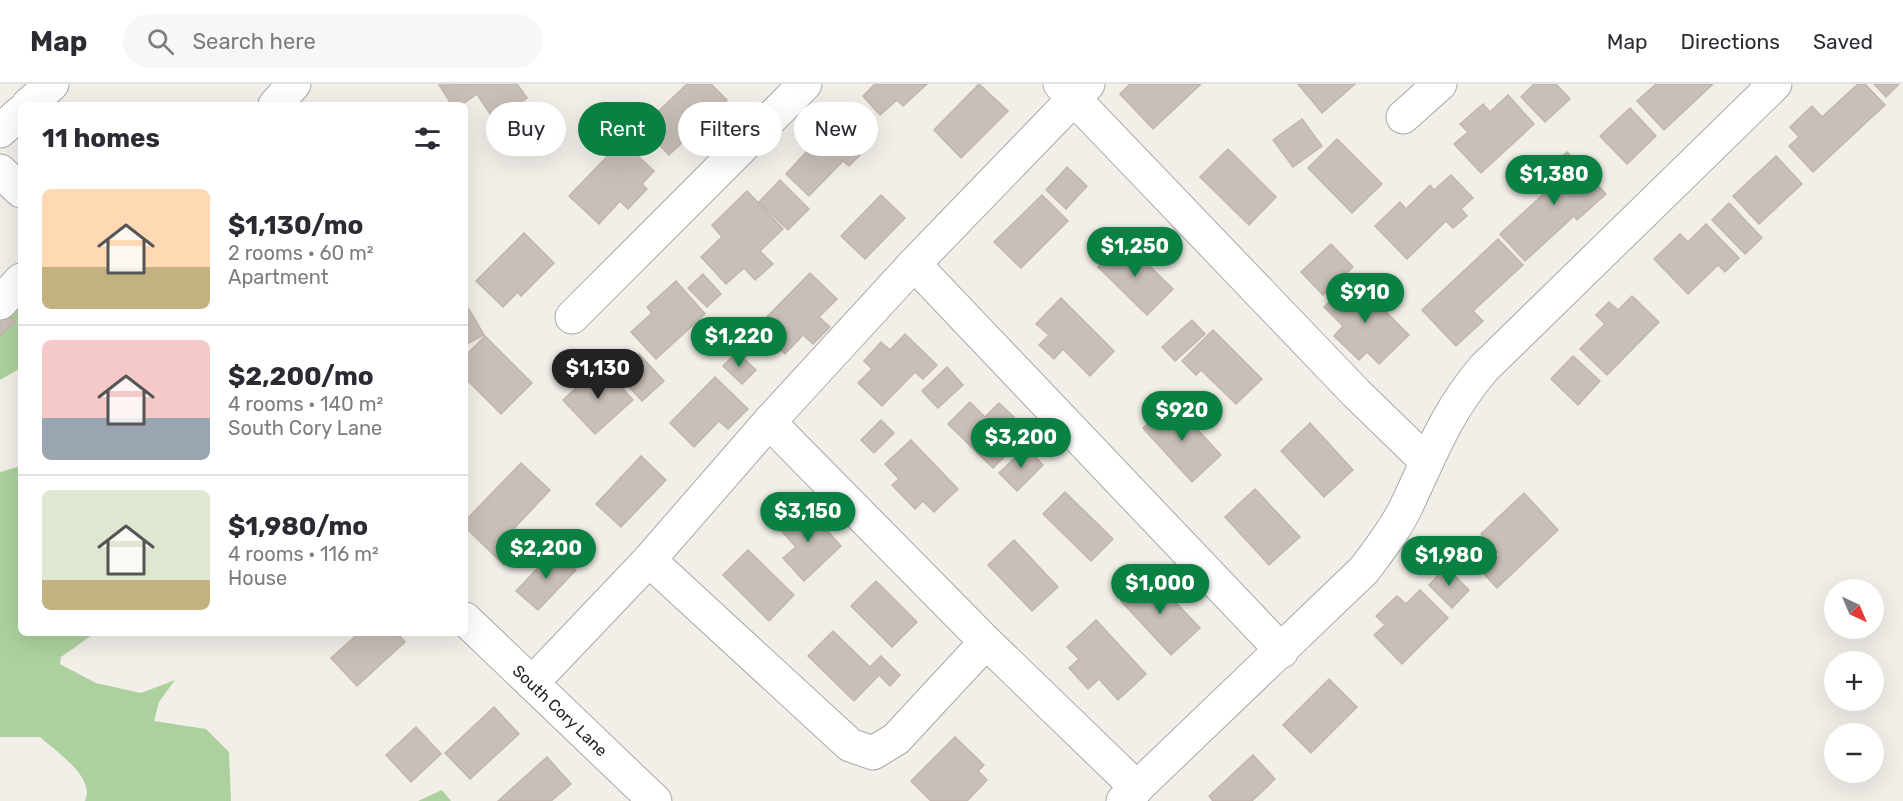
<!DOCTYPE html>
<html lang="en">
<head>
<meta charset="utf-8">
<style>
	body { margin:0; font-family:Rubik,sans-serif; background:#f7f7f7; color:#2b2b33; height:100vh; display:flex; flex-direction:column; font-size:22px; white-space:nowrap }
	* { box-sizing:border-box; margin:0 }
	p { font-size:20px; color:#7c7c81 }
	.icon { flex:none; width:33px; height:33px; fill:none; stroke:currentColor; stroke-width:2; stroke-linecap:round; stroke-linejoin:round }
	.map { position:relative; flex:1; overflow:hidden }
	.panel { position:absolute; left:18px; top:18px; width:450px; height:534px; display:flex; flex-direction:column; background:#fff; border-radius:9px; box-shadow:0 6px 24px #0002 }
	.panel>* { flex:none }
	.guide { position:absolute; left:486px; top:18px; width:570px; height:54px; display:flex; gap:12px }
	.needle { width:39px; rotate:136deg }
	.tools { position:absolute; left:1824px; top:495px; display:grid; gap:12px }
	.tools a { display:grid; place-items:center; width:60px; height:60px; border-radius:50%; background:#fff; box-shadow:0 6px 24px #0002; font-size:30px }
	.price { position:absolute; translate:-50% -51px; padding:0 14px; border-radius:21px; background:#0b8043; color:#fff; font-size:20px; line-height:39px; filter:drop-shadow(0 2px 3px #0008) }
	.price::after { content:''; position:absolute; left:50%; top:36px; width:18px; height:14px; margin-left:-9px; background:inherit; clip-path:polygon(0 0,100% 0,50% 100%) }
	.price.current { background:#222; color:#fff }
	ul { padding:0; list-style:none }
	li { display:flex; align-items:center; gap:18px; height:150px; padding:0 24px }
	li+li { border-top:2px solid #e1e1e2 }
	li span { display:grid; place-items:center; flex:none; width:168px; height:120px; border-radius:9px; color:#555 }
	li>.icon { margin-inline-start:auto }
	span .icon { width:72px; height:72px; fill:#fffc; stroke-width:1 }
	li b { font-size:26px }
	h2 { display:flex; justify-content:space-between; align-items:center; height:72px; padding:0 24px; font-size:26px }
	.chip { padding:0 21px; border-radius:27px; background:#fff; box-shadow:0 6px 24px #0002; font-size:21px; line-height:54px }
	.chip.current { background:#0b8043; color:#fff }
	header { display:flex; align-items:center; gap:36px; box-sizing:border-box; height:84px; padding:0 30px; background:#fff; border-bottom:2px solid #e1e1e2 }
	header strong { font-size:28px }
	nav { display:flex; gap:33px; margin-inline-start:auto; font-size:21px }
	.search { width:420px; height:54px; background:#f7f7f7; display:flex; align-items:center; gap:15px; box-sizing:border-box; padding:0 21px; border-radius:33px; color:#7c7c81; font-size:22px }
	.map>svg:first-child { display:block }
	.forest { fill:#add19e }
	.building { fill:#c7bfb8; stroke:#c4b6ab; stroke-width:1.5 }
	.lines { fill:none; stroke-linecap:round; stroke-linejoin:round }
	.minor-casing { stroke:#a9a9a9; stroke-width:35 }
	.minor { stroke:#fff; stroke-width:33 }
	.labels { text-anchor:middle; stroke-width:4.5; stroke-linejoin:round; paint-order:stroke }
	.street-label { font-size:16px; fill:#222; stroke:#fff }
</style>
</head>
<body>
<header>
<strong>Map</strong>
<div class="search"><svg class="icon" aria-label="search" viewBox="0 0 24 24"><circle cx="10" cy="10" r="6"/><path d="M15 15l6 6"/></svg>Search here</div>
<nav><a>Map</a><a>Directions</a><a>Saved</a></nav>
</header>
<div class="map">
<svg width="1903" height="717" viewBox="0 0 1903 717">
	<rect width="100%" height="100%" fill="#f2efe9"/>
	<!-- forest -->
	<g class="forest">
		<polygon points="21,218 21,284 0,296 0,236"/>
		<path d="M21,382V549H95L61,573L60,580L96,599L141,609L175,596L159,618L154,637L206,645L229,668L231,717H85C96,693 55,667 40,653H0V388Z"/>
		<polygon points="442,706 451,717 418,717"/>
	</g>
	<!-- building -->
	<g class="building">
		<polygon points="517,0 527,14 494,36 477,10 461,21 452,21 439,1"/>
		<polygon points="687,0 711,0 727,16 669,71 642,43"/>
		<polygon points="875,0 927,0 903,22 897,16 880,31 863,12"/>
		<polygon points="979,0 1008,27 961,74 934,46"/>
		<polygon points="1130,0 1201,0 1153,45 1120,10"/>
		<polygon points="1298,0 1355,0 1322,29"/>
		<polygon points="1534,0 1556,0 1570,15 1545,38 1521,13"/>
		<polygon points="1656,0 1713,0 1664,46 1637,17"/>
		<polygon points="1858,0 1865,0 1885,21 1813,88 1789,62 1799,53 1790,43 1812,22 1822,33"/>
		<polygon points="1874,0 1899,0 1886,13"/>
		<polygon points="1508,11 1534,40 1481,89 1454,60 1468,48 1460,40 1483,20 1490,28"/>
		<polygon points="1630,24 1656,52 1627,80 1600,52"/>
		<polygon points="1302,35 1322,62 1293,83 1273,56"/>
		<polygon points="830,42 860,71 849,82 843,77 809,112 786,90 807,67 798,58 811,44 820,53"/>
		<polygon points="1337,55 1382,100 1352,129 1308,84"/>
		<polygon points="622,57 654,87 642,100 647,105 628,125 620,117 599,140 569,112"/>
		<polygon points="1228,65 1276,113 1249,141 1200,93"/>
		<polygon points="1567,68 1606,110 1577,136 1574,132 1525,177 1500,150 1548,106 1538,94"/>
		<polygon points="1776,72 1802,100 1759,140 1733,112"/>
		<polygon points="1067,83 1087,102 1066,125 1046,106"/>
		<polygon points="1451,91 1473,114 1461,125 1467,132 1453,144 1446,137 1407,175 1375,142 1400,118 1406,125 1430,101 1434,106"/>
		<polygon points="780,96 809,125 788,146 759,118"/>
		<polygon points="747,107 783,145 760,167 773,180 755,196 744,184 726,200 701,173 722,153 712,141"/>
		<polygon points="881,111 905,134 865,175 841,152"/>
		<polygon points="1042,111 1068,137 1021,184 994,158"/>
		<polygon points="1729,119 1762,154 1745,170 1712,136"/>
		<polygon points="1706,140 1739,174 1725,188 1718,181 1688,210 1654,175 1680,150 1688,158"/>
		<polygon points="524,149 554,179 521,212 518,208 503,223 476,197"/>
		<polygon points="1498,155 1523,181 1473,227 1483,237 1456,262 1422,226"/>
		<polygon points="1124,157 1173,205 1147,231 1098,183"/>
		<polygon points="1331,160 1353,183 1323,211 1301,188"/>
		<polygon points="810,189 837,215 819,233 830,243 813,260 803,251 785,270 757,243"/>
		<polygon points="703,190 721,210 707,223 688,204"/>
		<polygon points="1353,195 1409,251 1379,280 1367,268 1359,276 1334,252 1343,242 1324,223"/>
		<polygon points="676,197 705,230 656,275 631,248 652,229 647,223"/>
		<polygon points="1632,212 1659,238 1607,291 1580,265 1605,240 1596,231 1609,218 1618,226"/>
		<polygon points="1061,214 1114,267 1090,292 1063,265 1054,275 1039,261 1049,251 1036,240"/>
		<polygon points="0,222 15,238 0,251"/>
		<polygon points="469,225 484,251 465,261 465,227"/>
		<polygon points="1192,236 1205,250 1175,277 1162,263"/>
		<polygon points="1213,246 1262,295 1236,320 1201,286 1196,291 1182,277"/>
		<polygon points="905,250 937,281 923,295 915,288 882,322 858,299 872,285 864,277 881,258 890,266"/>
		<polygon points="485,252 532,299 501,330 465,294 465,272"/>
		<polygon points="737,268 756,286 742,300 723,282"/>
		<polygon points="639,270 664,297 642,317 617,290"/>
		<polygon points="1573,272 1600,297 1578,321 1551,295"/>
		<polygon points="601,281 633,316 595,350 563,316"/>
		<polygon points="947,283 963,301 938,324 922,307"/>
		<polygon points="715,293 748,325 728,345 719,337 694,363 670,339"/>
		<polygon points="970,318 985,333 999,319 1014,333 1004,343 1019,358 993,384 948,340"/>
		<polygon points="1172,318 1221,371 1192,398 1143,344"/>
		<polygon points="881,336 894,349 874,369 861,356"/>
		<polygon points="1310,339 1353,386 1324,413 1281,367"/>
		<polygon points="911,356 958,405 934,428 923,417 915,425 892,401 899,395 885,380"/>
		<polygon points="1026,363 1043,381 1017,407 999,389"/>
		<polygon points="641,372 666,396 621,443 596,420"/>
		<polygon points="521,379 550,406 507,452 520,465 504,481 465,443 465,437"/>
		<polygon points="1255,405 1300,453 1269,481 1225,433"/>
		<polygon points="1065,408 1113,455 1091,477 1043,430"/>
		<polygon points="1524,409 1558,446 1497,504 1482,488 1500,471 1481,450"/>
		<polygon points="804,421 841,462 804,497 783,474 796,463 779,444"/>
		<polygon points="1014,456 1058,503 1032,527 988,481"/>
		<polygon points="555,466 576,486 538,526 516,507"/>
		<polygon points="748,466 794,511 769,537 723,491"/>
		<polygon points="1446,483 1469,506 1452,524 1429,501"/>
		<polygon points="1149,490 1200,544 1171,571 1121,517"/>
		<polygon points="876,497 917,538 892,563 851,522"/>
		<polygon points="1420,506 1448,534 1402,580 1374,551 1385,541 1376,532 1397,512 1406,520"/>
		<polygon points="1096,536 1146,590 1118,616 1099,595 1088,605 1069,584 1079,575 1067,563"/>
		<polygon points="833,547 870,583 881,572 900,591 890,602 879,591 854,617 808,572"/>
		<polygon points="359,549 397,549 405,558 357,602 331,574"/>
		<polygon points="1329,595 1357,623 1311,669 1283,641"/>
		<polygon points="494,623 519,650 470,695 445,669"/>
		<polygon points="416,643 441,670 411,698 386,671"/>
		<polygon points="955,653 984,681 978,687 987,696 967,717 931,717 911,697"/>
		<polygon points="1253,671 1275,695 1252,717 1213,717 1209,712"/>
		<polygon points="547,673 571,700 551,717 498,717"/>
	</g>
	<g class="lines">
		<defs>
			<g id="minor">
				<polyline points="1060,0 1356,309 1426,377"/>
				<polyline points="28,21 52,0"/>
				<polyline points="275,21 294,0"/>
				<polyline points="1403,33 1440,0"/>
				<polyline points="0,47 21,28"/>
				<polyline points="0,87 21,107"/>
				<polyline points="914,180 1282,567"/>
				<polyline points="0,219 21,196"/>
				<polyline points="572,233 805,0"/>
				<polyline points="769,338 986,558 1137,704"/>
				<polyline points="649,476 850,661 873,669 896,655 986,558"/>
				<path id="s1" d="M465,535L655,717"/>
				<polyline points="532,599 649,476 769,338 914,180 1088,0"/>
				<path d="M1123,717L1364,486C1379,466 1394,447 1405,425C1431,371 1444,331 1484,284L1775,0"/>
			</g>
		</defs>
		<!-- minor casing -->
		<use href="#minor" class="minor-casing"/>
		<!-- minor -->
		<use href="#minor" class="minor"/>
	</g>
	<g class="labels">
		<!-- street labels -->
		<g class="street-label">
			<text dy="6" stroke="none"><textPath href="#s1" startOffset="132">South Cory Lane</textPath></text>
		</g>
	</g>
</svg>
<div class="tools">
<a><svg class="needle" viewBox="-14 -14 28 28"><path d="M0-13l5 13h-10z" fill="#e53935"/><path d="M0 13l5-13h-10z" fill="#7c7c81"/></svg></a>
<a>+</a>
<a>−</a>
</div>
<b class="price" style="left:1554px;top:122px">$1,380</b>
<b class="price" style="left:1135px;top:194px">$1,250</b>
<b class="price" style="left:1365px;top:240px">$910</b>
<b class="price" style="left:739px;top:284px">$1,220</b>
<b class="price current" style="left:598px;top:316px">$1,130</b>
<b class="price" style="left:1182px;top:358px">$920</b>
<b class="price" style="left:1021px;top:385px">$3,200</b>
<b class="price" style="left:808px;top:459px">$3,150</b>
<b class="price" style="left:546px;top:496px">$2,200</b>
<b class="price" style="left:1449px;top:503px">$1,980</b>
<b class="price" style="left:1160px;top:531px">$1,000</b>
<div class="guide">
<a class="chip">Buy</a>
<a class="chip current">Rent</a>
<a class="chip">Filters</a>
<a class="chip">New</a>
</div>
<section class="panel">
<h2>11 homes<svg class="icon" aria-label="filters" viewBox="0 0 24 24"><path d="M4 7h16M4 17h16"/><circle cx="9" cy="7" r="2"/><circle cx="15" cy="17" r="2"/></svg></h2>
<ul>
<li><span style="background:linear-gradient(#ffd9b3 65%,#c2b280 0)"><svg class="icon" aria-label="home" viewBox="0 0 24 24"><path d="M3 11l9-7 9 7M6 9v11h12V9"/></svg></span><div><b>$1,130/mo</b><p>2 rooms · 60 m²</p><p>Apartment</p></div></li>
<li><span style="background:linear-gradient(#f6c9c9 65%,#9aa5b1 0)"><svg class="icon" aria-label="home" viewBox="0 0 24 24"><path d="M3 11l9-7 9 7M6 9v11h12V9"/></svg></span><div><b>$2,200/mo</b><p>4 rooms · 140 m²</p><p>South Cory Lane</p></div></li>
<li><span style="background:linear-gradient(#dfe7d0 75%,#c2b280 0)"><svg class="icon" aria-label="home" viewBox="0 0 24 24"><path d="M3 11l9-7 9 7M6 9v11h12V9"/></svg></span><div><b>$1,980/mo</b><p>4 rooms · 116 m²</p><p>House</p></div></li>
</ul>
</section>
</div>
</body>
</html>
